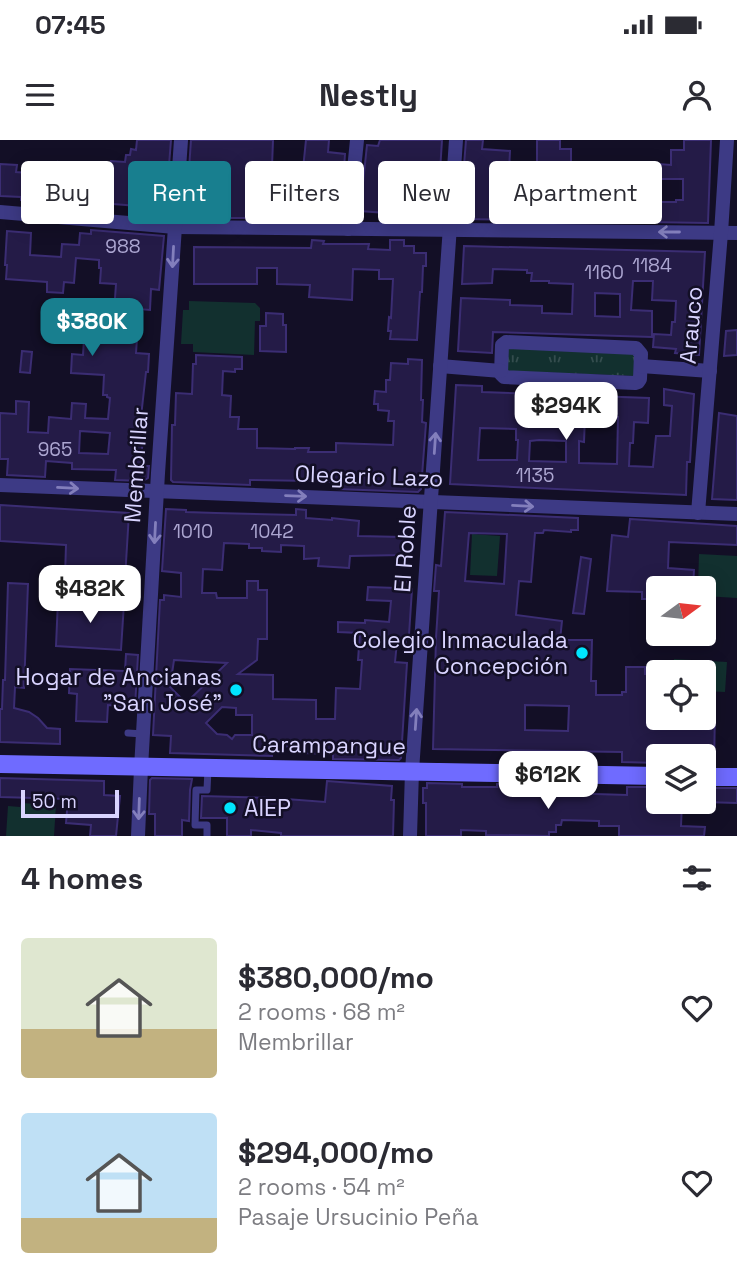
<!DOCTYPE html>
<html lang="en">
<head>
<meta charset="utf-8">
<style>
	body { margin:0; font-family:"Space Grotesk",sans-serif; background:#f2f2f3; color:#2b2b33; height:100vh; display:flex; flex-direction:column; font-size:26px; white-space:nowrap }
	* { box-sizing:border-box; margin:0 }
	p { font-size:23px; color:#7c7c81 }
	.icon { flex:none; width:38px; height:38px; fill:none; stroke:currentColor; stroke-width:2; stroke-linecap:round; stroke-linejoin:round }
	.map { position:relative; height:696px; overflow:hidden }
	.sheet { display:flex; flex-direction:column; background:#fff; flex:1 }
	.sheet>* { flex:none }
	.hud { position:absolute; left:21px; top:21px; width:696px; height:63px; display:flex; gap:14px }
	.needle { width:46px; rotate:75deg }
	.controls { position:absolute; left:646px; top:436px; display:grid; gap:14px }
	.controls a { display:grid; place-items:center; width:70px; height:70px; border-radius:7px; background:#fff; box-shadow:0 4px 18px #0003; font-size:35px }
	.scale { position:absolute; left:21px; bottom:18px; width:98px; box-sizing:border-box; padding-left:7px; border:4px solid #d9d4ff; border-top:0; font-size:19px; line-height:24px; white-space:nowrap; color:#d9d4ff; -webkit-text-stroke:5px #130f26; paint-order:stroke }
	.price { position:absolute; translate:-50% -60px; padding:0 16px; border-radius:14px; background:#fff; color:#222; font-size:23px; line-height:46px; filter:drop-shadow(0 2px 4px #0008) }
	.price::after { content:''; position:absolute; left:50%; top:42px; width:21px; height:16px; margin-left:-10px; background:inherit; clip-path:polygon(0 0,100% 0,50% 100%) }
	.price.current { background:#187f8f; color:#fff }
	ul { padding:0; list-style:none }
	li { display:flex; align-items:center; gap:21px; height:175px; padding:0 21px }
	li span { display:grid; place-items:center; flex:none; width:196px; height:140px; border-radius:7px; color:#555 }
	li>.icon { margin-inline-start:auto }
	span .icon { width:84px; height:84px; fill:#fffc; stroke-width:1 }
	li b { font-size:30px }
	h2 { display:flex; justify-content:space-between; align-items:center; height:84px; padding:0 21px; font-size:30px }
	.chip { padding:0 24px; border-radius:7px; background:#fff; box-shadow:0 4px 18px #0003; font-size:24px; line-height:63px }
	.chip.current { background:#187f8f; color:#fff }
	.status { display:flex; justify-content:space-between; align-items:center; height:49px; padding:0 35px; background:#fff; direction:ltr }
	.status svg { height:19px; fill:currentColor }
	header { display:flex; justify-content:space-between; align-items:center; height:91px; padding:0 21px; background:#fff; font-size:32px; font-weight:600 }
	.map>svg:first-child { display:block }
	.green { fill:#12302f }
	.park { fill:url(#park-tufts) }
	.building { fill:#241b47; stroke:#3b2d73; stroke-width:2; fill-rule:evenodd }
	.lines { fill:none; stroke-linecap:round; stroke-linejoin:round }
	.lane { stroke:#3d3a85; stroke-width:7 }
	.street { stroke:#3d3a85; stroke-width:14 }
	.secondary { stroke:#6f6bff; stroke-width:18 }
	.oneway { stroke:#837fbc }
	.poi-dot { fill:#00e5ff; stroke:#130f26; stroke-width:2.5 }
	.labels { text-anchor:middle; stroke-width:5; stroke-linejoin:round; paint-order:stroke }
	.number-label { font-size:19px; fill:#aca6d1 }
	.street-label { font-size:23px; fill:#d9d4ff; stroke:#130f26 }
	.poi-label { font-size:23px; fill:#d9d4ff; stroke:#130f26; text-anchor:end }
</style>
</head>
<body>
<div class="status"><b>07:45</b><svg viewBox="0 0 49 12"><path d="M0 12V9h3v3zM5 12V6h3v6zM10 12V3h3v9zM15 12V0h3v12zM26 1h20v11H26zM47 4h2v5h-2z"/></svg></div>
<header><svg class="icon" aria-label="menu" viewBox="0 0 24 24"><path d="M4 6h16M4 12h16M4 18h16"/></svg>Nestly<svg class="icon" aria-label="person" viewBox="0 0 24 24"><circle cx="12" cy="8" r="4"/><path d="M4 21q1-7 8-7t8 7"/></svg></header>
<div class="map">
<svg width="737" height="696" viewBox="0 0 737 696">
	<defs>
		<pattern id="park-tufts" width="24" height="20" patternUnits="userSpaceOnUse" patternTransform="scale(1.75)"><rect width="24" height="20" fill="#12302f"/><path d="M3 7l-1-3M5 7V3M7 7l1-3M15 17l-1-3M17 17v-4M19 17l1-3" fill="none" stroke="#344d4e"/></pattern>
	</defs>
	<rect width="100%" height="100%" fill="#130f26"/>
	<!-- green -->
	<g class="green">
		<polygon points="189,161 255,163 260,168 260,181 255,181 254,215 193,212 193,204 181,204 183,170 189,170"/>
		<polygon points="472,394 500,396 497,436 470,435"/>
		<polygon points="699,414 737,416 737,458 704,456 704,448 698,448"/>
		<polygon points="674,519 727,522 725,552 704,551 704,532 673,532"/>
		<polygon points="21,663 56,665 54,696 6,696 8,666 20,667"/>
	</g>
	<!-- park -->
	<polygon class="park" points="510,208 635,214 636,236 510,231 507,230 508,210"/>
	<!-- building -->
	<g class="building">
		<polygon points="137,0 171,0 165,76 143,74 143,71 138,71 138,66 100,63 99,68 84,67 85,51 48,48 47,51 40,51 39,59 33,59 33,61 21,60 21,57 0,56 0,24 17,25 16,32 54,35 55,24 58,24 58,22 78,25 78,28 107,30 108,26 110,26 111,21 125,22 126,15 130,15 131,9 136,10"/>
		<polygon points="191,0 273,0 272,27 303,29 306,0 329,0 328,12 345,14 344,29 339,73 309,71 309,75 298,74 298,69 269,67 268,78 189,78 186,73"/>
		<polygon points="380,0 442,0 440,32 444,32 441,80 386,77 386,73 360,71 367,5 378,6"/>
		<polygon points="466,0 483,0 482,9 510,11 509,31 520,31 508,50 553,51 554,27 537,26 537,0 560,0 560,9 571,9 571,31 593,31 593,22 605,22 604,47 624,47 624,50 651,50 651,62 676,62 676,60 683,60 683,39 659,39 659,24 671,25 671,10 684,10 684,0 711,0 708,83 463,79 460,76"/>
		<path d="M91,90L164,96L159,150L151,149L150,170L139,169L136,213L149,214L148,232H146L141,277V292H143L141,326H149L148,338L143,341L115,340L116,330L72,329V323L46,321L45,337L7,335L8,319H0V273L16,274V261L29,262L28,292L48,293L49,277L71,279L72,263L86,264L85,278L108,279L110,258L107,257V255H103L104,235L71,233L72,214L83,215L85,184L113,186L116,144L100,143L101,128H99V120L76,118L74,143L64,142L63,153L47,152V142L6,139L7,125H5L7,91L31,93L30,115L61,117L62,104L79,105L80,93L91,94ZM80,291L110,293L108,314L79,313Z"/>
		<polygon points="312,100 324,101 323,104 369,104 368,109 390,110 390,100 404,100 404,106 414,106 414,113 426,113 426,126 423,126 422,152 420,152 417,200 390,199 391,191 388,191 389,177 391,178 393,139 379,139 379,130 353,129 352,160 309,157 310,145 277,144 277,128 257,128 257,144 194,144 194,107 311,108"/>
		<path d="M464,106L705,112L699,215L675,213L676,209L653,207L654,194L671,195L672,182H675L676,161L652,160L653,141H633L631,170L652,171V197L493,192L492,213L458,211L461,158L510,160V165L542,166V173L572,174L573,144L549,143V141H531L532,133H527V130L493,129L492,143L462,144ZM595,153L620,154V177L595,176Z"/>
		<polygon points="266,173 283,174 283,185 286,185 286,212 260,211 260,186 266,186"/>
		<polygon points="737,190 737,215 724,216 726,191"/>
		<polygon points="22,211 32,212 30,233 20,232"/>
		<polygon points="196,215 242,217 242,229 235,229 235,232 223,231 222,255 231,256 230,277 239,277 238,289 257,289 257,308 295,309 295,308 309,308 308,312 336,312 336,303 393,305 394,281 388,281 389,271 378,270 378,264 374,264 375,251 386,252 386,240 390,240 391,223 408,224 408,219 422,220 421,260 423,260 422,282 426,283 421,349 418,352 337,349 337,342 313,341 250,340 250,345 173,342 171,340 172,285 175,285 176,253 192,254 193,224 196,224"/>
		<path d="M456,245L482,246V252L649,258L648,283L634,282L633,303H630L629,326L653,327L656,296H670L672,266L664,265V249L694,254L690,322H687L686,355L450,344ZM585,276L618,277L617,324L579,323V301L584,302ZM480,288L516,289V300H518L517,320H478ZM539,300L566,301V322L529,321L530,301Z"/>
		<polygon points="719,273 737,276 737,360 712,359"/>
		<polygon points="0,365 129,373 125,439 65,436 66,405 0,401"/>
		<path d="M166,369L186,370V372L216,373L296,375V369L306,370V378L332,380V378L359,381L358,396L403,397V401H404V414L402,415L350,416L349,428L318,426L319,418L304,419V406L281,405V412L262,411V408H249V404L224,403L222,430L203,429L202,453H216L217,458H247V441H258V450H267V499H258L257,520L238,534L273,535V559L316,560V579H335L336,548L360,549L362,520H358L360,493L338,492V482L365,483V480L389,482L391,461L367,460L368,447L397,448V441L409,442L408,449H412L409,495H406V503L397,502L395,522L407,523L401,618L399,620L333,619V614L303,613L304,607L272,606V616L170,613L171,596L153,595L160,460H164V455L181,457V433L162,431ZM174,520L206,522L227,523L186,563L170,547ZM222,567L236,568V575H252V595H235L232,599L227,595L217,594L206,583Z"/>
		<path d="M445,372L578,378V390H571V392L544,390L543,393H535L531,442L519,441L516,475L562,481L560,500H592L591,541H596V555H622V552H626V527H645V534H651V559H658V578H704V573H715L714,624H704V616H658V623L622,622V612L433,609L436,498L439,451H434L436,425L441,426ZM469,393L507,394L504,444L465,441ZM525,565L569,566L568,591L525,590Z"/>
		<polygon points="630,379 737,386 737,405 669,402 668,428 694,430 693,448 658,448 656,459 642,459 642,452 607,451 612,395 628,397"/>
		<polygon points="581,417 591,419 584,474 573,473"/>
		<polygon points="8,443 28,444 24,548 15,547 14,568 29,572 38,578 47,588 60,589 60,604 0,602 0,569 2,569 3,540 5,540"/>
		<polygon points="58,460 124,463 121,510 56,506"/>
		<polygon points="126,514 138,515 135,567 108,565 107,582 76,581 77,554 69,553 70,529 125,531"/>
		<polygon points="0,638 104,641 104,655 120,656 116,696 90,696 91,685 66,683 68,659 0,657"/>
		<polygon points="152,638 192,639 190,650 189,681 182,680 182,696 155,696 155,674 149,674 150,640"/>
		<polygon points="327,641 392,646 391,660 394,660 393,696 281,696 281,693 251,690 251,696 227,696 227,678 201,678 202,656 273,658 325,662"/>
		<polygon points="427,643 462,644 462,647 497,647 497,644 569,646 569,654 595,654 627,655 627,647 658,647 658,662 682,662 681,686 705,687 704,696 619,696 619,686 599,686 599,681 562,680 561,685 556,685 556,692 549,692 549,696 486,695 486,691 461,690 461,696 426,696 426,663 423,663 423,648 427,648"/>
		<polygon points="704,648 737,648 737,663 704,662"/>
	</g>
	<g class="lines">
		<!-- lane -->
		<g class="lane">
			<polyline points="128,593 143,594"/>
			<polyline points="207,696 207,685 195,685 196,650 207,650 208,629"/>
		</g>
		<!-- street -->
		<g class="street">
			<polyline points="0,72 175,87 737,93"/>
			<polyline points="348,89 357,0"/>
			<polygon points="506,202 636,208 641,214 640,239 638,242 635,243 504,237 501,234 502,205"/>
			<polyline points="440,226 501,231"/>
			<polyline points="641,226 710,231"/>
			<polyline points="0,345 737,374"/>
			<polyline points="698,373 721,93 727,0"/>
			<polyline points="138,696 141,628 158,333 181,0"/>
			<polyline points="410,696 412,631 456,0"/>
		</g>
		<!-- secondary -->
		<g class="secondary">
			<polyline points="0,624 658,636"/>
			<polyline points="704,637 737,637"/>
		</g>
	</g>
	<!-- one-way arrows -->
	<defs><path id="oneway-shaft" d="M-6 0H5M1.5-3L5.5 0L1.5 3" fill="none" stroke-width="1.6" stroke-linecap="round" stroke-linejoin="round" transform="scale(1.75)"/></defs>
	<g class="oneway">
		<use href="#oneway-shaft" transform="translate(669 92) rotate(-180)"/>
		<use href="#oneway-shaft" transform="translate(173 117) rotate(93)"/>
		<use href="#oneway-shaft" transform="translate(435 303) rotate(-86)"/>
		<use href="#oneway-shaft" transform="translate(68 348) rotate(3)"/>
		<use href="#oneway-shaft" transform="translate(296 356) rotate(2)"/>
		<use href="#oneway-shaft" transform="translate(523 366) rotate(3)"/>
		<use href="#oneway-shaft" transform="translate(155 393) rotate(93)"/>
		<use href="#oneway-shaft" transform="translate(416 579) rotate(-86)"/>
		<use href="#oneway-shaft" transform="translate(139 669) rotate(92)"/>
	</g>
	<!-- markers -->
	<g class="poi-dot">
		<circle cx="582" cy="513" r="7"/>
		<circle cx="236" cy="550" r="7"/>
		<circle cx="230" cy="668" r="7"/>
	</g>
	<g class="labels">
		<!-- number labels -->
		<g class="number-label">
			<text x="123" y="113">988</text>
			<text x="652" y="132">1184</text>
			<text x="604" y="139">1160</text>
			<text x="55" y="316">965</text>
			<text x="535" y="342">1135</text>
			<text x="193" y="398">1010</text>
			<text x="272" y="398">1042</text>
		</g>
		<!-- street labels -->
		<g class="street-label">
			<text transform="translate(691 185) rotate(-85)" y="8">Arauco</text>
			<text transform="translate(136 325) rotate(-86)" y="8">Membrillar</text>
			<text transform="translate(369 336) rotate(2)" y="8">Olegario Lazo</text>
			<text transform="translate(405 409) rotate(-86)" y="8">El Roble</text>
			<text transform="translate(329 605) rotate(1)" y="8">Carampangue</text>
		</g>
		<!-- poi labels -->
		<g class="poi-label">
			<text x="568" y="508">Colegio Inmaculada<tspan x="568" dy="26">Concepción</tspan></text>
			<text x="222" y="545">Hogar de Ancianas<tspan x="222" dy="26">"San José"</tspan></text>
			<text x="244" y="676" text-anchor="start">AIEP</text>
		</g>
	</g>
</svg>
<div class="controls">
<a><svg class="needle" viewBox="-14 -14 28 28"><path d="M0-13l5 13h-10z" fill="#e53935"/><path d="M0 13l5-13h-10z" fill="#7c7c81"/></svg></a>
<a><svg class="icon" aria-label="locate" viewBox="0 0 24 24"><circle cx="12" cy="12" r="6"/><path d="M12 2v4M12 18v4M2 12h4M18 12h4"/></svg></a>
<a><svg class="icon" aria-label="layers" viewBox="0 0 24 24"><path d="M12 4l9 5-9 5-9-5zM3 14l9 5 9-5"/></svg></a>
</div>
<div class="scale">50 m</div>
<b class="price current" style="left:92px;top:218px">$380K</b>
<b class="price" style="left:566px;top:302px">$294K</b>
<b class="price" style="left:90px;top:485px">$482K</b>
<b class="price" style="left:548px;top:671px">$612K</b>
<div class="hud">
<a class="chip">Buy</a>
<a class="chip current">Rent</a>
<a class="chip">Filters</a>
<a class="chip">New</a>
<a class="chip">Apartment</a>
</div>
</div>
<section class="sheet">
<h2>4 homes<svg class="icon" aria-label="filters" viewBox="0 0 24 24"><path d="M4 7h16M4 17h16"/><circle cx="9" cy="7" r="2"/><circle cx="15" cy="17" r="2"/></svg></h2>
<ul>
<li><span style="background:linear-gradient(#dfe7d0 65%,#c2b280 0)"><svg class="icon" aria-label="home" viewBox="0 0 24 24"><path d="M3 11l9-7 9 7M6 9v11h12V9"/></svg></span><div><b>$380,000/mo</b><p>2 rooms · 68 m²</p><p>Membrillar</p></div><svg class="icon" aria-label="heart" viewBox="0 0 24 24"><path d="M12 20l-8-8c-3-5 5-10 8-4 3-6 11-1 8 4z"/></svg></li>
<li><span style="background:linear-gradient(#bfe0f5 75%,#c2b280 0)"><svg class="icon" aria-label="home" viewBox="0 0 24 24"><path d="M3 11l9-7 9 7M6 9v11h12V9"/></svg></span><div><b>$294,000/mo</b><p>2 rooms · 54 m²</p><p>Pasaje Ursucinio Peña</p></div><svg class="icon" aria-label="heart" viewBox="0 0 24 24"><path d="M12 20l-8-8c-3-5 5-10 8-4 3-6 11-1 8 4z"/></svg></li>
</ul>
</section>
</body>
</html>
